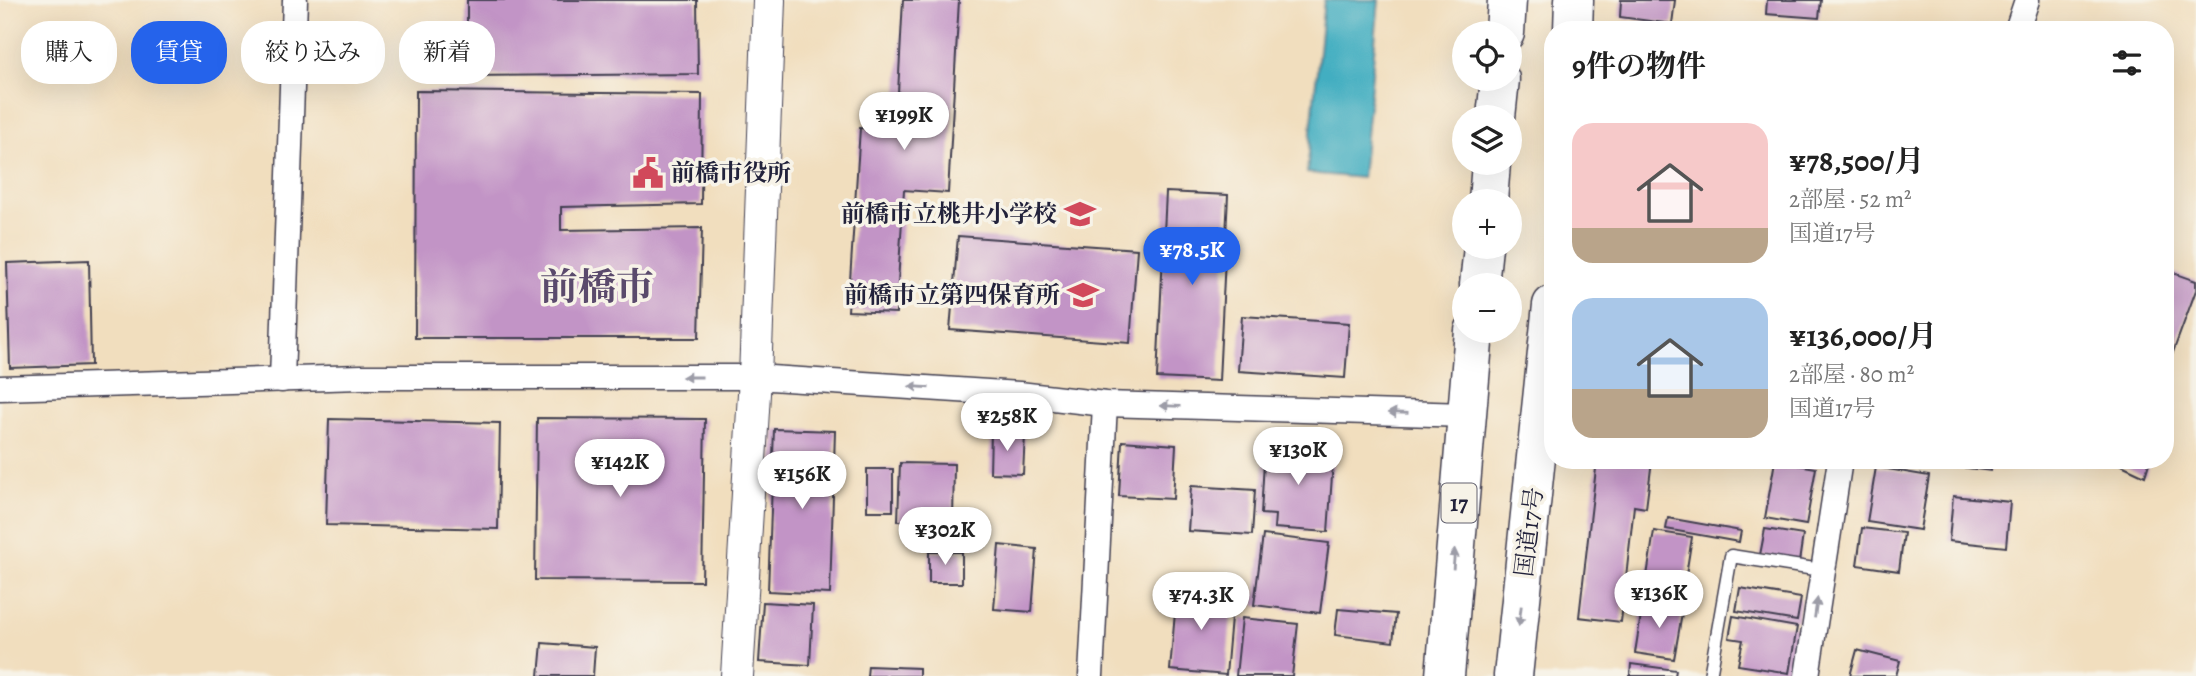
<!DOCTYPE html>
<html lang="ja">
<head>
<meta charset="utf-8">
<style>
	body { margin:0; font-family:Alegreya,"Noto Serif JP",serif; background:#f2f2f2; color:#222; height:100vh; display:flex; flex-direction:column; font-size:26px; white-space:nowrap }
	* { box-sizing:border-box; margin:0 }
	p { font-size:23px; color:#767676 }
	.icon { flex:none; width:38px; height:38px; fill:none; stroke:currentColor; stroke-width:2; stroke-linecap:round; stroke-linejoin:round }
	.map { position:relative; flex:1; overflow:hidden }
	.drawer { position:absolute; left:1544px; top:21px; width:630px; height:448px; display:flex; flex-direction:column; background:#fff; border-radius:28px; box-shadow:0 7px 28px #0002 }
	.drawer>* { flex:none }
	.hud { position:absolute; left:21px; top:21px; width:665px; height:63px; display:flex; gap:14px }
	.tools { position:absolute; left:1452px; top:21px; display:grid; gap:14px }
	.tools a { display:grid; place-items:center; width:70px; height:70px; border-radius:50%; background:#fff; box-shadow:0 7px 28px #0002; font-size:35px }
	.price { position:absolute; translate:-50% -60px; padding:0 16px; border-radius:24px; background:#fff; color:#222; font-size:23px; line-height:46px; filter:drop-shadow(0 2px 4px #0008) }
	.price::after { content:''; position:absolute; left:50%; top:42px; width:21px; height:16px; margin-left:-10px; background:inherit; clip-path:polygon(0 0,100% 0,50% 100%) }
	.price.active { background:#2563eb; color:#fff }
	ul { padding:0; list-style:none }
	li { display:flex; align-items:center; gap:21px; height:175px; padding:0 28px }
	li span { display:grid; place-items:center; flex:none; width:196px; height:140px; border-radius:21px; color:#555 }
	li>.icon { margin-inline-start:auto }
	span .icon { width:84px; height:84px; fill:#fffc; stroke-width:1 }
	li b { font-size:30px }
	h2 { display:flex; justify-content:space-between; align-items:center; height:84px; padding:0 28px; font-size:30px }
	.tag { padding:0 24px; border-radius:28px; background:#fff; box-shadow:0 7px 28px #0002; font-size:24px; line-height:63px }
	.tag.active { background:#2563eb; color:#fff }
	.map>svg:first-child { display:block }
	.water { fill:#42aec1; stroke:#32687e; stroke-width:2 }
	.building { fill:#c294c6 }
	.lines { fill:none; stroke-linecap:round; stroke-linejoin:round }
	.service-casing { stroke:#413e4f; stroke-width:15 }
	.minor-casing { stroke:#413e4f; stroke-width:27 }
	.tertiary-casing { stroke:#413e4f; stroke-width:34 }
	.trunk-casing { stroke:#413e4f; stroke-width:41 }
	.service { stroke:#fff; stroke-width:12 }
	.minor { stroke:#fff; stroke-width:24 }
	.tertiary { stroke:#fff; stroke-width:32 }
	.trunk { stroke:#fff; stroke-width:38 }
	.oneway { fill:#9c9ca7 }
	.labels { text-anchor:middle; stroke-width:7; stroke-linejoin:round; paint-order:stroke }
	.shield { fill:#f7f3e8; stroke:#62616f; stroke-width:2 }
	.shield-label { font-size:23px; font-weight:bold; fill:#22223b }
	.poi-label { font-size:24px; font-weight:bold; fill:#22223b; stroke:#f7f3e8; text-anchor:end }
	.street-label { font-size:24px; fill:#22223b; stroke:#f7f3e8 }
	.town-label { font-size:38px; font-weight:bold; fill:#5a4a6c; stroke:#f7f3e8 }
</style>
</head>
<body>
<div class="map">
<svg width="2196" height="676" viewBox="0 0 2196 676">
	<rect width="100%" height="100%" fill="#f7f3e8"/>
	<filter id="ink" filterUnits="userSpaceOnUse"><feTurbulence type="fractalNoise" baseFrequency=".0143" numOctaves="2"/><feDisplacementMap in="SourceGraphic" scale="14" xChannelSelector="R" yChannelSelector="G"/><feConvolveMatrix kernelMatrix="1 2 1 2 8 2 1 2 1" color-interpolation-filters="sRGB"/></filter>
	<filter id="wash" filterUnits="userSpaceOnUse"><feTurbulence type="fractalNoise" baseFrequency=".00686" numOctaves="4" result="noise"/><feDisplacementMap in="SourceGraphic" scale="28" xChannelSelector="R" yChannelSelector="G"/><feGaussianBlur stdDeviation="1.57" result="paint"/><feColorMatrix in="noise" values="0 0 0 0 0 0 0 0 0 0 0 0 0 0 0 0 0 1.4 0 .05"/><feComposite in="paint" operator="in"/></filter>
	<g filter="url(#wash)">
		<rect width="100%" height="100%" fill="#f1debe"/>
		<!-- water -->
		<polygon class="water" points="1324,0 1379,0 1362,178 1307,173"/>
		<g id="blocks">
			<!-- building -->
			<g class="building">
				<polygon points="467,0 697,0 698,74 467,76"/>
				<polygon points="903,0 959,0 948,193 904,190 896,313 848,311 860,128 896,130"/>
				<polygon points="1621,0 1675,0 1672,24 1620,17"/>
				<polygon points="1767,0 1821,0 1819,18 1766,14"/>
				<polygon points="416,91 702,94 701,204 561,207 561,230 702,228 699,338 415,338"/>
				<polygon points="1166,192 1228,195 1219,381 1157,378"/>
				<polygon points="958,236 1137,249 1130,343 950,330"/>
				<polygon points="89,260 91,365 10,368 7,263"/>
				<polygon points="2165,270 2196,281 2196,290 2172,355 2165,352"/>
				<polygon points="1242,316 1349,323 1345,378 1238,371"/>
				<polygon points="537,418 705,419 702,581 535,580"/>
				<polygon points="329,419 500,423 498,529 326,525"/>
				<polygon points="774,429 835,431 830,594 768,591"/>
				<polygon points="991,432 1025,434 1023,474 990,473"/>
				<polygon points="1122,441 1176,445 1173,499 1119,496"/>
				<polygon points="1265,444 1334,448 1328,532 1274,528 1275,515 1261,514"/>
				<polygon points="1597,460 1652,460 1646,508 1634,506 1621,622 1579,617"/>
				<polygon points="1960,460 1992,460 1991,471 1959,467"/>
				<polygon points="2111,460 2150,460 2145,476"/>
				<polygon points="1775,461 1816,468 1806,525 1765,518"/>
				<polygon points="900,463 954,464 953,522 898,521"/>
				<polygon points="1876,467 1929,476 1920,530 1867,522"/>
				<rect x="867" y="469" width="26" height="42"/>
				<polygon points="1191,486 1255,490 1252,535 1188,531"/>
				<polygon points="1953,496 2010,502 2006,547 1949,541"/>
				<polygon points="1668,518 1741,531 1739,542 1666,529"/>
				<polygon points="1862,528 1904,533 1899,571 1857,565"/>
				<polygon points="1765,529 1803,535 1799,562 1760,555"/>
				<polygon points="1654,531 1692,537 1683,594 1645,589"/>
				<polygon points="1263,535 1329,543 1320,613 1254,605"/>
				<polygon points="999,545 1037,549 1032,612 994,609"/>
				<rect x="929" y="552" width="33" height="31"/>
				<polygon points="1740,588 1801,598 1797,621 1736,611"/>
				<polygon points="1177,590 1233,595 1226,675 1170,670"/>
				<polygon points="763,602 813,605 810,665 759,662"/>
				<polygon points="1643,602 1683,608 1674,659 1635,653"/>
				<polygon points="1338,609 1396,614 1393,642 1335,635"/>
				<polygon points="1733,616 1797,627 1789,673 1738,665 1743,640 1729,638"/>
				<polygon points="1242,618 1298,624 1292,676 1236,676"/>
				<polygon points="542,643 595,647 593,676 539,676"/>
				<polygon points="1857,650 1900,661 1896,676 1850,676"/>
				<polygon points="1631,664 1676,670 1675,676 1630,676"/>
				<polygon points="868,666 919,668 919,676 867,676"/>
			</g>
		</g>
	</g>
	<g filter="url(#ink)">
		<use href="#blocks" fill-opacity="0" stroke="#413e4f" stroke-width="2"/>
		<g class="lines">
			<defs>
				<polyline id="service" points="1710,676 1731,556 1821,570"/>
				<g id="minor">
					<polyline points="2017,30 2027,0"/>
					<polyline points="282,380 295,0"/>
					<polyline points="0,388 361,377 755,377 1019,394 1105,404 1466,415"/>
					<polyline points="1091,676 1105,404"/>
					<polyline points="1807,676 1840,460"/>
				</g>
				<polyline id="tertiary" points="737,676 755,377 769,0"/>
				<g id="trunk">
					<polyline points="1573,30 1574,0"/>
					<polyline points="1505,33 1507,0"/>
					<polyline points="1496,117 1500,79"/>
					<polyline points="1488,201 1491,163"/>
					<polyline points="1479,285 1483,247"/>
					<polyline points="1445,676 1474,331"/>
					<polyline points="1513,676 1552,305"/>
				</g>
			</defs>
			<!-- service casing -->
			<use href="#service" class="service-casing"/>
			<!-- minor casing -->
			<use href="#minor" class="minor-casing"/>
			<!-- tertiary casing -->
			<use href="#tertiary" class="tertiary-casing"/>
			<!-- trunk casing -->
			<use href="#trunk" class="trunk-casing"/>
			<!-- service -->
			<use href="#service" class="service"/>
			<!-- minor -->
			<use href="#minor" class="minor"/>
			<!-- tertiary -->
			<use href="#tertiary" class="tertiary"/>
			<!-- trunk -->
			<use href="#trunk" class="trunk"/>
		</g>
		<!-- one-way arrows -->
		<defs><path id="oneway-solid" d="M-6-.8H1V-3.2L6.5 0L1 3.2V.8H-6Z" transform="scale(1.75)"/></defs>
		<g class="oneway">
			<use href="#oneway-solid" transform="translate(692 377) rotate(-180)"/>
			<use href="#oneway-solid" transform="translate(919 387) rotate(-176)"/>
			<use href="#oneway-solid" transform="translate(1170 406) rotate(-178)"/>
			<use href="#oneway-solid" transform="translate(1398 413) rotate(-178)"/>
			<use href="#oneway-solid" transform="translate(1454 559) rotate(-85)"/>
			<use href="#oneway-solid" transform="translate(1816 608) rotate(-82)"/>
			<use href="#oneway-solid" transform="translate(1520 616) rotate(97)"/>
		</g>
	</g>
	<!-- icons -->
	<defs>
		<symbol id="civic-bare" viewBox="-9 -9 18 18"><path d="M-.6-6.5H3V-4.5H.6V-3L4-1V1h2V6H-6V1h2V-1L-.6-3ZM-1.2 2.5V6h2.4V2.5Z" fill="#d1495b" stroke="#f7f3e8" stroke-width="2.5" paint-order="stroke"/></symbol>
		<symbol id="school-bare" viewBox="-9 -9 18 18"><path d="M0-5L7-2L0 1L-7-2ZM-4 1L0 2.5L4 1V4Q0 6-4 4Z" fill="#d1495b" stroke="#f7f3e8" stroke-width="2.5" paint-order="stroke"/></symbol>
	</defs>
	<g fill-rule="evenodd">
		<use href="#civic-bare" x="626" y="151" width="44" height="44"/>
		<use href="#school-bare" x="1058" y="192" width="44" height="44"/>
		<use href="#school-bare" x="1061" y="273" width="44" height="44"/>
	</g>
	<g class="labels">
		<!-- shield labels -->
		<rect class="shield" x="1441.5" y="483.5" width="35" height="39" rx="5"/>
		<g class="shield-label">
			<text x="1459" y="511">17</text>
		</g>
		<!-- poi labels -->
		<g class="poi-label">
			<text x="671" y="181" text-anchor="start">前橋市役所</text>
			<text x="1057" y="222">前橋市立桃井小学校</text>
			<text x="1060" y="303">前橋市立第四保育所</text>
		</g>
		<!-- street labels -->
		<g class="street-label">
			<text transform="translate(1529 532) rotate(-83)" y="8">国道17号</text>
		</g>
		<!-- town labels -->
		<g class="town-label">
			<text x="597" y="300">前橋市</text>
		</g>
	</g>
</svg>
<div class="tools">
<a><svg class="icon" aria-label="locate" viewBox="0 0 24 24"><circle cx="12" cy="12" r="6"/><path d="M12 2v4M12 18v4M2 12h4M18 12h4"/></svg></a>
<a><svg class="icon" aria-label="layers" viewBox="0 0 24 24"><path d="M12 4l9 5-9 5-9-5zM3 14l9 5 9-5"/></svg></a>
<a>+</a>
<a>−</a>
</div>
<b class="price" style="left:904px;top:152px">¥199K</b>
<b class="price active" style="left:1192px;top:287px">¥78.5K</b>
<b class="price" style="left:1007px;top:453px">¥258K</b>
<b class="price" style="left:1298px;top:487px">¥130K</b>
<b class="price" style="left:620px;top:499px">¥142K</b>
<b class="price" style="left:802px;top:511px">¥156K</b>
<b class="price" style="left:945px;top:567px">¥302K</b>
<b class="price" style="left:1659px;top:630px">¥136K</b>
<b class="price" style="left:1201px;top:632px">¥74.3K</b>
<div class="hud">
<a class="tag">購入</a>
<a class="tag active">賃貸</a>
<a class="tag">絞り込み</a>
<a class="tag">新着</a>
</div>
<section class="drawer">
<h2>9件の物件<svg class="icon" aria-label="filters" viewBox="0 0 24 24"><path d="M4 7h16M4 17h16"/><circle cx="9" cy="7" r="2"/><circle cx="15" cy="17" r="2"/></svg></h2>
<ul>
<li><span style="background:linear-gradient(#f6c9c9 75%,#b9a48a 0)"><svg class="icon" aria-label="home" viewBox="0 0 24 24"><path d="M3 11l9-7 9 7M6 9v11h12V9"/></svg></span><div><b>¥78,500/月</b><p>2部屋 · 52 m²</p><p>国道17号</p></div></li>
<li><span style="background:linear-gradient(#a9c7e8 65%,#b9a48a 0)"><svg class="icon" aria-label="home" viewBox="0 0 24 24"><path d="M3 11l9-7 9 7M6 9v11h12V9"/></svg></span><div><b>¥136,000/月</b><p>2部屋 · 80 m²</p><p>国道17号</p></div></li>
</ul>
</section>
</div>
</body>
</html>
